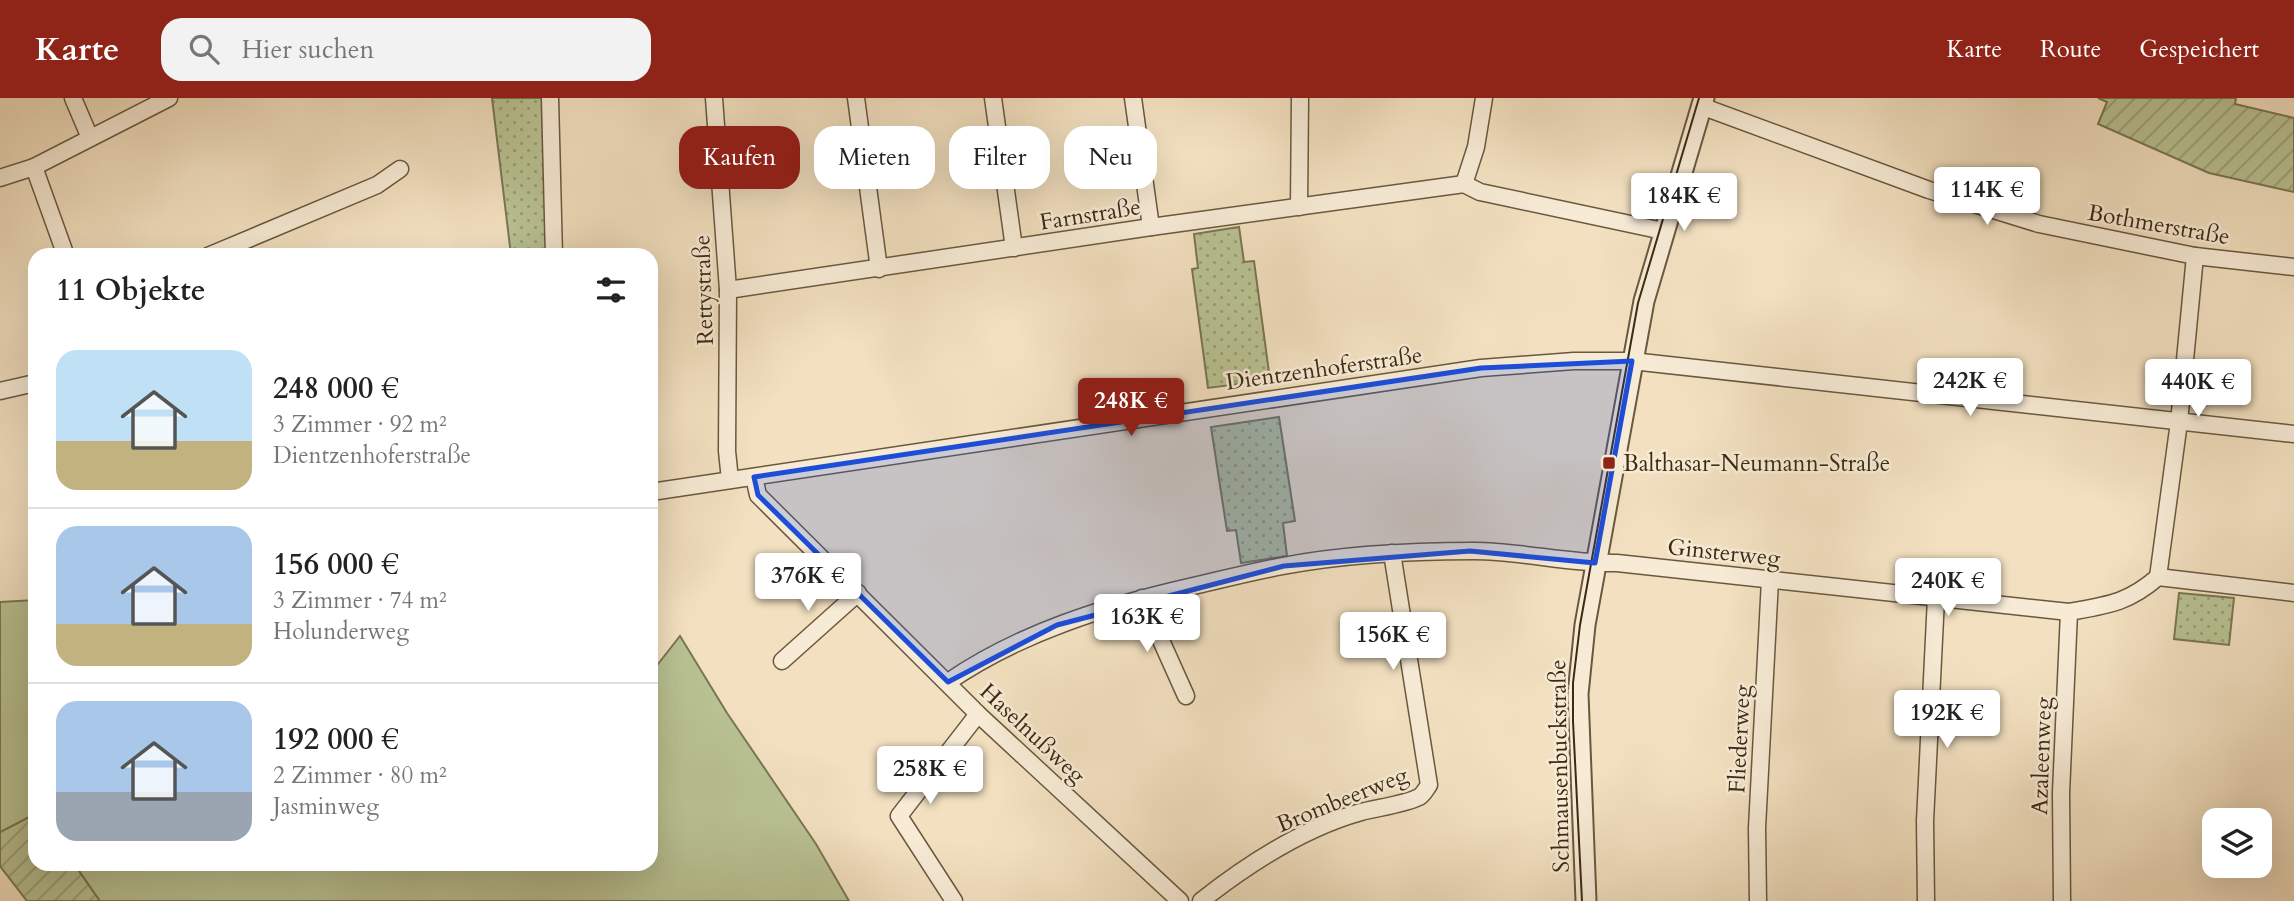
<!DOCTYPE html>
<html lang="de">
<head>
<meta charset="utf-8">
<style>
	body { margin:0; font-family:Cardo,serif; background:#f2f2f2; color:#222; height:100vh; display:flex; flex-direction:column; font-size:26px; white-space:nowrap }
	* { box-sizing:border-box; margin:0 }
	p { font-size:23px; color:#767676 }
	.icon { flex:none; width:38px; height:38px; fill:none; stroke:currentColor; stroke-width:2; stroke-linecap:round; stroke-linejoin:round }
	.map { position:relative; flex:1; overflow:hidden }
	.drawer { position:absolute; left:28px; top:150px; width:630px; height:623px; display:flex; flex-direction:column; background:#fff; border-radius:21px; box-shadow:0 7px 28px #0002 }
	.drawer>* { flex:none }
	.hud { position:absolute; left:679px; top:28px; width:665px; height:63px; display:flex; gap:14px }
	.controls { position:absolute; left:2202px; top:710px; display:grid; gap:14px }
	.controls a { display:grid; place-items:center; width:70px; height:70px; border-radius:14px; background:#fff; box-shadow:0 7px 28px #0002; font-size:35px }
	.price { position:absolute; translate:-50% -60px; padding:0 16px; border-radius:7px; background:#fff; color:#222; font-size:23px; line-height:46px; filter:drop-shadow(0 2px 4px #0008) }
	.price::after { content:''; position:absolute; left:50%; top:42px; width:21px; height:16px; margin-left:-10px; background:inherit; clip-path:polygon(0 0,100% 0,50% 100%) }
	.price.on { background:#8f2418; color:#fff }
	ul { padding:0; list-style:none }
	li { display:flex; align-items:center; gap:21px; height:175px; padding:0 28px }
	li+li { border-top:2px solid #e0e0e0 }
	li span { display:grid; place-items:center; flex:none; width:196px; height:140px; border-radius:21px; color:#555 }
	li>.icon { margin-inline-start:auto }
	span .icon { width:84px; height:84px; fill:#fffc; stroke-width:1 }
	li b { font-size:30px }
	h2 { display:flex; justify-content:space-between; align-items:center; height:84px; padding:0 28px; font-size:30px }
	.pill { padding:0 24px; border-radius:21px; background:#fff; box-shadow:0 7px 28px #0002; font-size:24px; line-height:63px }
	.pill.on { background:#8f2418; color:#fff }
	header { display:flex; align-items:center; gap:42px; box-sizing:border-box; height:98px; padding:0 35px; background:#8f2418; color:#fff }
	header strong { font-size:33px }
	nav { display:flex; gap:38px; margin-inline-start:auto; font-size:24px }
	.search { width:490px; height:63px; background:#f2f2f2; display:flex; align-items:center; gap:18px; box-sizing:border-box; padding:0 24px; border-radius:21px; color:#767676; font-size:26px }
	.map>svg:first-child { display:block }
	.grass { fill:url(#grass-dots); stroke:#7a7653; stroke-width:2 }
	.garden { fill:url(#garden-furrows); stroke:#7a7653; stroke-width:2 }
	.pitch { fill:#b9c293; stroke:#7a7653; stroke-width:2 }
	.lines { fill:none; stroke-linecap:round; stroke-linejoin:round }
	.minor-casing { stroke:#6a583e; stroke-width:19 }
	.tertiary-casing { stroke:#6a583e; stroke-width:23 }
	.minor { stroke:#f7ebd6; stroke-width:16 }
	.tertiary { stroke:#f7ebd6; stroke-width:19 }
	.tram { stroke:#3c2a13; stroke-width:2 }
	.marked { fill:#1d4ed8; fill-opacity:0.2; stroke:#1d4ed8; stroke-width:5; stroke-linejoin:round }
	.poi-dot { fill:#8f2418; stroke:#f7ebd6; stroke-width:2.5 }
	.labels { text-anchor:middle; stroke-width:5; stroke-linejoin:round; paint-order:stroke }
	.street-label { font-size:23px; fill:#3c2a13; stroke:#f7ebd6 }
	.poi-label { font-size:23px; fill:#3c2a13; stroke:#f7ebd6; text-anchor:start }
</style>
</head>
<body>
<header>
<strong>Karte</strong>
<div class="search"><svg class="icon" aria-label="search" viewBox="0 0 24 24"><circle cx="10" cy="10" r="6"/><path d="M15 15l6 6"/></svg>Hier suchen</div>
<nav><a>Karte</a><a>Route</a><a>Gespeichert</a></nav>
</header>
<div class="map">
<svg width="2294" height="803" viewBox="0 0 2294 803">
	<defs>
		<pattern id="grass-dots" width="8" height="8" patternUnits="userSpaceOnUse" patternTransform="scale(1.75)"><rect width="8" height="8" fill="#b9c293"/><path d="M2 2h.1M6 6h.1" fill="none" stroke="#989e77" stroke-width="1.8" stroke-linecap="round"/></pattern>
		<pattern id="garden-furrows" width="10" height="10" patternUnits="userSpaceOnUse" patternTransform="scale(1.75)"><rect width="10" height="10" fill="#b9c293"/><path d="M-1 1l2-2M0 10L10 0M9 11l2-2" fill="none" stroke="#989e77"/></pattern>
	</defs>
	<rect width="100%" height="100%" fill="#f2e0c0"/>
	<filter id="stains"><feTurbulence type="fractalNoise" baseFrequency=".00286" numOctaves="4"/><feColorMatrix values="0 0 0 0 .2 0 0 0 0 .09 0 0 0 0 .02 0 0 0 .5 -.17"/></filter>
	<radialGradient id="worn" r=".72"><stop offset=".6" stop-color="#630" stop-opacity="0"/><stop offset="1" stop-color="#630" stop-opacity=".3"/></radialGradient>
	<!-- grass -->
	<g class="grass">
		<polygon points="492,0 542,0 547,157 511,157"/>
		<polygon points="1239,129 1244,164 1254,163 1270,282 1208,290 1192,171 1198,170 1194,136"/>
		<polygon points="1279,319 1295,423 1283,425 1287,458 1241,465 1236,432 1227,433 1211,329"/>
		<polygon points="2179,495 2234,500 2229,547 2174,541"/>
	</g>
	<!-- garden -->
	<g class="garden">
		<polygon points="2098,0 2236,0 2235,6 2294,20 2294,94 2209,75 2098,26 2107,4"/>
		<polygon points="35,716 35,766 75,767 100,803 27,803 0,768 0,734"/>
	</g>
	<!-- pitch -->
	<g class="pitch">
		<polygon points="35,502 35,716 0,734 0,504"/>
		<polygon points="680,538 727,615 816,746 849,803 100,803 75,767 651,766 651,575"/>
	</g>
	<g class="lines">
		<defs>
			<g id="minor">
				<polyline points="73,0 90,40"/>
				<polyline points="550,0 554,158"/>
				<polyline points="714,0 728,192 727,353 730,382"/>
				<polyline points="856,0 879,171"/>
				<polyline points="993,0 1014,150"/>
				<polyline points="1133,0 1151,129"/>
				<polyline points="1701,8 1929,92 2039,126 2195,158 2294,169"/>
				<polyline points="34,69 66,158"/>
				<polyline points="0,80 34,69 169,0"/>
				<polyline points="1464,86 1476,49 1484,0"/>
				<polyline points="1299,109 1300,0"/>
				<polyline points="208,158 377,87 400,71"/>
				<polyline points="728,192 1151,129 1464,86 1480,94 1663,133"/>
				<polyline points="0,293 35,285"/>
				<polyline points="754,379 758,397 978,616 1180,803"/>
				<polyline points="651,394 1481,270 1574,263 1632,263 2294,336"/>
				<polyline points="2158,479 2179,324 2195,158"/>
				<polyline points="1142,500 1186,598"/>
				<polyline points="782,563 858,495"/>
				<path d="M948,584C1019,535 1106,508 1189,489C1220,482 1251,474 1283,468C1345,456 1410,453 1474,453C1522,453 1569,466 1617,465L2069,514C2108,507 2128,505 2158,479L2294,495"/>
				<polyline points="954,803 899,718 978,616"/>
				<path d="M1201,803C1248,766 1303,730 1361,714C1376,710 1406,706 1419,699C1423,697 1426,691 1429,687L1392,455"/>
				<polyline points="1758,803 1757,730 1770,482"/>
				<polyline points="1926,803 1925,723 1936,500"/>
				<polyline points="2062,803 2061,695 2069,514"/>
			</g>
			<polyline id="tertiary" points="1586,803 1578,596 1585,527 1644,203 1704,0"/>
		</defs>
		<!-- minor casing -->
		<use href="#minor" class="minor-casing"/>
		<!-- tertiary casing -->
		<use href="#tertiary" class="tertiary-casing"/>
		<!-- minor -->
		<use href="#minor" class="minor"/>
		<!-- tertiary -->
		<use href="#tertiary" class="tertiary"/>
		<!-- tram -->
		<polyline class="tram" points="1582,803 1573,623 1573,585 1580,527 1638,205 1699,0"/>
	</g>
	<!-- marked area -->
	<path class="marked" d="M1632,263L1595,465L1470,453L1284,468L1057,527L948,584L758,397L754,379L1481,270Z"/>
	<!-- markers -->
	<rect class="poi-dot" x="1602" y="358" width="14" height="14" rx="3.5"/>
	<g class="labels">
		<!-- street labels -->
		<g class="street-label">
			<text transform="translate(1090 116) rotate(-9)" y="8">Farnstraße</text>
			<text transform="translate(2159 126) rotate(10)" y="8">Bothmerstraße</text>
			<text transform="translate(703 192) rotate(-92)" y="8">Rettystraße</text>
			<text transform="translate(1324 270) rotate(-8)" y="8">Dientzenhoferstraße</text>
			<text transform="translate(1724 454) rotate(6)" y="8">Ginsterweg</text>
			<text transform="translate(1033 635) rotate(43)" y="8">Haselnußweg</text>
			<text transform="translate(1739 641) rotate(-87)" y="8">Fliederweg</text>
			<text transform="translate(2041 658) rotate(-88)" y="8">Azaleenweg</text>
			<text transform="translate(1559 668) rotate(-91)" y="8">Schmausenbuckstraße</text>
			<text transform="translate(1342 701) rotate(-22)" y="8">Brombeerweg</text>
		</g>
		<!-- poi labels -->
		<g class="poi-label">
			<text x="1623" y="373">Balthasar-Neumann-Straße</text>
		</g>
	</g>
	<rect width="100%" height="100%" filter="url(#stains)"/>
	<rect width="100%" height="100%" fill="url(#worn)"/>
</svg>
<div class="controls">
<a><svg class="icon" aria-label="layers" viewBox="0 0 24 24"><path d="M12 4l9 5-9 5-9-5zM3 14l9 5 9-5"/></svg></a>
</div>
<b class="price" style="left:1987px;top:129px">114K €</b>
<b class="price" style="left:1684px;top:135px">184K €</b>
<b class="price" style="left:1970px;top:320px">242K €</b>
<b class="price" style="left:2198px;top:321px">440K €</b>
<b class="price on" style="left:1131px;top:340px">248K €</b>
<b class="price" style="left:808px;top:515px">376K €</b>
<b class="price" style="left:1948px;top:520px">240K €</b>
<b class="price" style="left:1147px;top:556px">163K €</b>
<b class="price" style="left:1393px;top:574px">156K €</b>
<b class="price" style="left:1947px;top:652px">192K €</b>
<b class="price" style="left:930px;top:708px">258K €</b>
<div class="hud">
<a class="pill on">Kaufen</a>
<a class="pill">Mieten</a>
<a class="pill">Filter</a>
<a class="pill">Neu</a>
</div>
<section class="drawer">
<h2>11 Objekte<svg class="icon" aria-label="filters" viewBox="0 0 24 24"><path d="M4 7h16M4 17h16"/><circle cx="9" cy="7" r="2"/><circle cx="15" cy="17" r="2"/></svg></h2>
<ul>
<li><span style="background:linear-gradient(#bfe0f5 65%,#c2b280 0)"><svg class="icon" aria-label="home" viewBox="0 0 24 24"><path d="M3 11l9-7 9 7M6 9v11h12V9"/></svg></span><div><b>248 000 €</b><p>3 Zimmer · 92 m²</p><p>Dientzenhoferstraße</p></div></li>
<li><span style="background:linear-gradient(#a9c7e8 70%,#c2b280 0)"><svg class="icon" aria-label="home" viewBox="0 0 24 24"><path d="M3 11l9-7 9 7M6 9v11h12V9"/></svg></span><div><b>156 000 €</b><p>3 Zimmer · 74 m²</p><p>Holunderweg</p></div></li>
<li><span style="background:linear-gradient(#a9c7e8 65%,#9aa5b1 0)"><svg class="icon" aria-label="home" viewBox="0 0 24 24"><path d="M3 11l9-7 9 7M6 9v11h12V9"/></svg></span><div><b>192 000 €</b><p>2 Zimmer · 80 m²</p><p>Jasminweg</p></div></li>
</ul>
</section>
</div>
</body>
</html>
